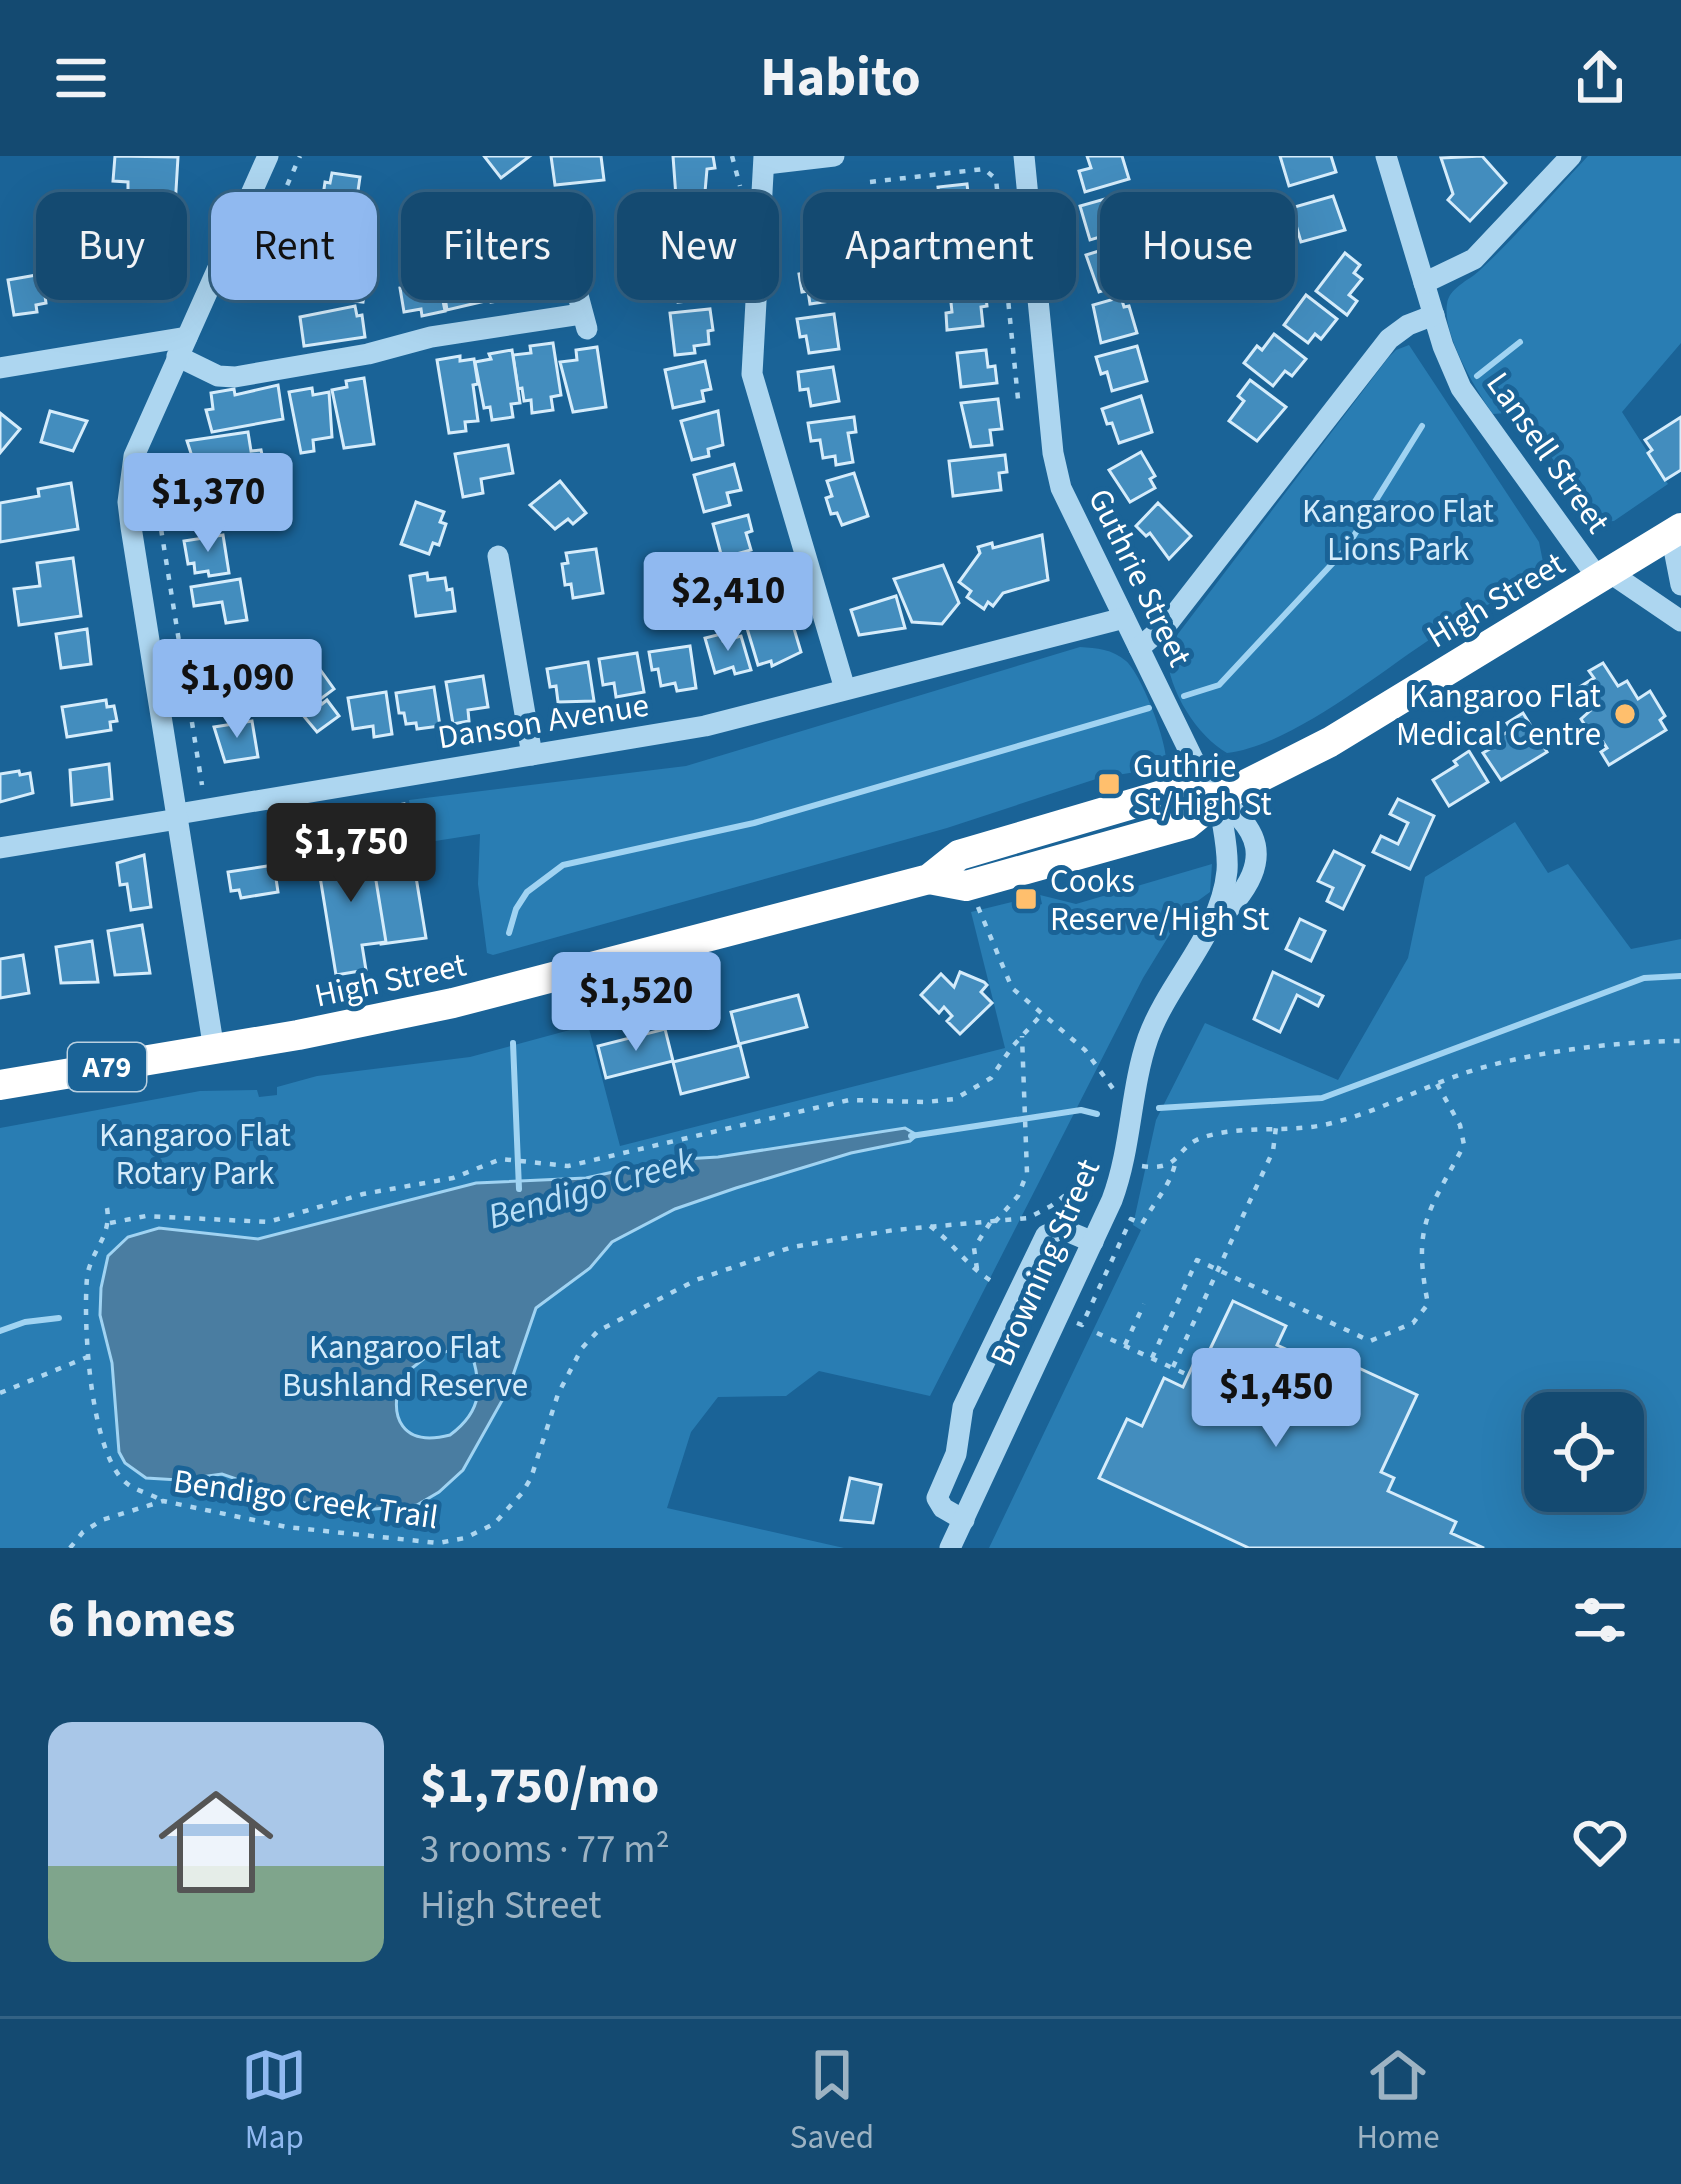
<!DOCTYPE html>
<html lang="en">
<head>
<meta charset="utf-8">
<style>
	body { margin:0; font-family:"Source Sans 3",sans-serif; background:#1d5176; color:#f1f3f6; height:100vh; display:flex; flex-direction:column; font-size:45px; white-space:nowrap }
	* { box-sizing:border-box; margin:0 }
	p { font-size:39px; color:#9db3c3 }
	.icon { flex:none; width:66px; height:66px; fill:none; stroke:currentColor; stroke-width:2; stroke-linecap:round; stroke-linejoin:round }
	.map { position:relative; height:1392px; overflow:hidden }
	.drawer { display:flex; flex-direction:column; background:#144a71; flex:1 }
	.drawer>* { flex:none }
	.guide { position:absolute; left:36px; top:36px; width:1611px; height:108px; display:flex; gap:24px }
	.buttons { position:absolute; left:1524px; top:1236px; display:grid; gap:24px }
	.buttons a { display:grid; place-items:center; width:120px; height:120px; border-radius:24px; background:#144a71; box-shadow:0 12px 48px #0002,0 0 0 3px #336284; font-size:60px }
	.price { position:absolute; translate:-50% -102px; padding:0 27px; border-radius:12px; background:#90b9f0; color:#111; font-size:39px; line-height:78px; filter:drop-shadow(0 3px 6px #0008) }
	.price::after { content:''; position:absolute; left:50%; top:72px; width:36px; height:27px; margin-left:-18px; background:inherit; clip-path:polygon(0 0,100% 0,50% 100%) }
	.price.current { background:#222; color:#fff }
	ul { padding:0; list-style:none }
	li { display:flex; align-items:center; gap:36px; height:300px; padding:0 48px }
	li+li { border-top:3px solid #336284 }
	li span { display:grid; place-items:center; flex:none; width:336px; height:240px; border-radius:24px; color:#555 }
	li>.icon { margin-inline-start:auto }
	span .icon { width:144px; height:144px; fill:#fffc; stroke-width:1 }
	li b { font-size:51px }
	h2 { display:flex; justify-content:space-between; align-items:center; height:144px; padding:0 48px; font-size:51px }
	.chip { padding:0 42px; border-radius:24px; background:#144a71; box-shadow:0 12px 48px #0002,0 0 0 3px #336284; font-size:42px; line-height:108px }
	.chip.current { background:#90b9f0; color:#111 }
	header { display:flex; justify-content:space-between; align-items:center; height:156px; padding:0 48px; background:#144a71; font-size:54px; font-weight:700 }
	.menu { display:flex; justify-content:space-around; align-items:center; height:168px; border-top:3px solid #336284; background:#144a71; font-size:33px; color:#9db3c3 }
	.menu a { display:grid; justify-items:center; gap:6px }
	.menu .current { color:#90b9f0 }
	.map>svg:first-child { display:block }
	.green { fill:#297db3; fill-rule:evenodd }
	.water { fill:#4a7da1; stroke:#a0d3f2; stroke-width:3; fill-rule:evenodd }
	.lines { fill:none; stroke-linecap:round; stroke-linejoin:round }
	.stream { stroke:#a0d3f2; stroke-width:6 }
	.building { fill:#438dbe; stroke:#d5ecfb; stroke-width:3 }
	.path { stroke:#add6f0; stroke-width:4.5; stroke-dasharray:6 9; stroke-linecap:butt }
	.minor { stroke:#add6f0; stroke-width:21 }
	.highway { stroke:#fff; stroke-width:30 }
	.poi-dot { fill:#ffbf6d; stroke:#1a6397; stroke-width:4.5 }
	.labels { text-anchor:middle; stroke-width:10; stroke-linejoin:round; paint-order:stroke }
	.shield { fill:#1a6397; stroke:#bad0e0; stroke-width:3 }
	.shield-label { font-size:30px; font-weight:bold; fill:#fff }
	.street-label { font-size:33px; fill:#fff; stroke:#1a6397 }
	.park-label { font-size:33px; fill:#d5ecfb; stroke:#1a6397 }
	.poi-label { font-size:33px; fill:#fff; stroke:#1a6397; text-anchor:start }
	.water-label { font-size:36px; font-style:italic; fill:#badff7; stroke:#1a6397 }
</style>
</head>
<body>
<header><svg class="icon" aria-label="menu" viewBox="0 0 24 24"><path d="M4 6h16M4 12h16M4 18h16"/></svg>Habito<svg class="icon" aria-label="share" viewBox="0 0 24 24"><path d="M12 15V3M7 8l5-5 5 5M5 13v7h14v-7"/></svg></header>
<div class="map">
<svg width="1681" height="1392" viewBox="0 0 1681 1392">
	<rect width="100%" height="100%" fill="#1a6397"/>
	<!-- green -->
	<g class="green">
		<path d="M1588,0H1681V187L1622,256L1668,328L1614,365L1584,367L1575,354L1570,327L1519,256L1493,258C1476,234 1442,178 1447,148C1449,132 1468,125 1479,115C1517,80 1552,38 1588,0Z"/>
		<path d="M1409,189L1539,386L1544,411L1539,420C1505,440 1469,458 1435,480C1381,515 1291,590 1227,597C1196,580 1163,527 1168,491L1388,202L1396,194Z"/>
		<path d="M1080,491C1097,492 1112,493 1126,505C1142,519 1170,592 1166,611L1099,622L947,672L493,799L487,797L478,728L480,678L416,688L409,644L686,610Z"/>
		<path d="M1515,666L1548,717L1568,708L1631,793L1681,783V1392H989L1141,1074L1133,1069L1156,964L1205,867L1338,924L1408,802L1425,721ZM1545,1257H1623V1335H1545Z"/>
		<polygon points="1212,708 1210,736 1184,755 1143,822 930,1240 819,1215 786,1240 718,1241 691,1276 667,1352 844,1392 0,1392 0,972 200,935 257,934 259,941 277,939 277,931 317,920 470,901 588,869 620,990 1005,892 971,756 1024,743 1027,752 1042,748 1040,739 1076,748"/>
	</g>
	<!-- water -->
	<path class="water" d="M905,972L917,979L910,985L851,997L736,1032L675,1053L612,1086L590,1112L536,1152L508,1234L463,1314L439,1336L417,1349L333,1357L222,1318L179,1324L146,1322L125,1307L119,1296L112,1207L100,1159L101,1132L108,1100L128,1081L159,1072L258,1083L476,1027L586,1022L667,1004L718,1001ZM463,1191L470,1192C482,1229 484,1254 450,1279C403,1291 387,1263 402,1220L426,1201Z"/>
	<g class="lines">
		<!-- stream -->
		<g class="stream">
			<polyline points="1477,220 1520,186"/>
			<polyline points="1184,540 1219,529 1345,394 1422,270"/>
			<polyline points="509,777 516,753 527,736 563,709 754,667 1149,552"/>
			<polyline points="513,887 519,1033"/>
			<polyline points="1159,952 1322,942 1644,822 1681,820"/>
			<polyline points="911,980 1081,954 1097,958"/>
			<polyline points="0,1175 25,1166 59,1162"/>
		</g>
	</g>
	<!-- building -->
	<g class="building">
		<polygon points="115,0 178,1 175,51 151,49 152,37 128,36 128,26 113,25"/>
		<polygon points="484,0 530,0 501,22"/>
		<polygon points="551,0 601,0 604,24 555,29"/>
		<polygon points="673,0 713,0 715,12 707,13 705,36 676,41"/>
		<polygon points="1087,0 1122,0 1129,23 1085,36 1079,15 1091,12"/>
		<polygon points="1280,0 1331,0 1336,16 1289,30"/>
		<polygon points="1482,0 1506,27 1470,65 1448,44 1453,38 1441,2"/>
		<polygon points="332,17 360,21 354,63 326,59 327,48 322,47 325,26 330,27"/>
		<polygon points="967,28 969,45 976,44 979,62 942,66 938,31"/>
		<polygon points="1133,35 1137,51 1122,56 1127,73 1090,84 1080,50"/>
		<polygon points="1333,40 1345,74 1301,86 1291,52"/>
		<polygon points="835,41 842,86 805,92 802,74 810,72 807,54 820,52 819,43"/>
		<polygon points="718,47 719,63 711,64 714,84 703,85 703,90 683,92 678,52"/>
		<polygon points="151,59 184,76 149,142 125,129 131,116 124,112"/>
		<polygon points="556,72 564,122 543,125 543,118 525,121 520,89 524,88 523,78"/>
		<polygon points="981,78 985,111 950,120 946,82"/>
		<polygon points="496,85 497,94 517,91 519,102 522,101 527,134 511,136 512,143 491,146 482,87"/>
		<polygon points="1122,88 1130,115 1125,117 1128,127 1099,136 1086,99"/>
		<polygon points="108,90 111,135 68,139 66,112 77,112 76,92"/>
		<polygon points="477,91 485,145 447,154 438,97"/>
		<polygon points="433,95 445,155 422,160 421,153 404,156 400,132 412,130 407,99"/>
		<polygon points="1345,97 1360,109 1354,117 1362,123 1349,139 1357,145 1347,159 1316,135"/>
		<polygon points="712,99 714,118 705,119 707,132 695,134 697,144 678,146 672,104"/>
		<polygon points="831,100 837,144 810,148 808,135 802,136 799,118 805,117 803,104"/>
		<polygon points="276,106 306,109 303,140 273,136"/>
		<polygon points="306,109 337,113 333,143 303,140"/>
		<polygon points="337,113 367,116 363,146 333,143"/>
		<polygon points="42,118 46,147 36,149 37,156 14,159 8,124"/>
		<polygon points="985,133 987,150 981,151 983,170 947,174 946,157 952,156 950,137"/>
		<polygon points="1306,139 1337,163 1321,183 1315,178 1308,187 1284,169"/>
		<polygon points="1121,141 1124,151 1129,150 1137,177 1101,187 1093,149"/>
		<polygon points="355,150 357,160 362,159 365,181 304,190 300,161"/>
		<polygon points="710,153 713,174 708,175 709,188 694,190 695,197 675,199 670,157"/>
		<polygon points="834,158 839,193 809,197 806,180 800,181 797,163"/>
		<polygon points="1274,178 1306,203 1292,220 1285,215 1273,230 1244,207 1257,190 1262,194"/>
		<polygon points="553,187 561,239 551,241 553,254 532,257 531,244 524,245 522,232 518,233 513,199 531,197 530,190"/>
		<polygon points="1137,190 1147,225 1112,235 1107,216 1101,218 1096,201"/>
		<polygon points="597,191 606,251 573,256 560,206 577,204 576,194"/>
		<polygon points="512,194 520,247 511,248 513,261 492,264 490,251 484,252 475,206 491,203 489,198"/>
		<polygon points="986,194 988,211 995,210 997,227 961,231 957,197"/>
		<polygon points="460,200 460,205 474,203 478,228 473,229 478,265 465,266 466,275 449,277 437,204"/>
		<polygon points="705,205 711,233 702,235 704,245 673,252 665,214"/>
		<polygon points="833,211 839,245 811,250 808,233 800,234 798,216"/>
		<polygon points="364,222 374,288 344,292 332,234 347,231 346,225"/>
		<polygon points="1250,224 1286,251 1257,285 1229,265 1244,245 1238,240"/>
		<polygon points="278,229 283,263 212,276 206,254 213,253 211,237 234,233 235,239"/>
		<polygon points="312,232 313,239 329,236 332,281 313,284 314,295 301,297 289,236"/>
		<polygon points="1141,240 1152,276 1119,287 1112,267 1107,268 1102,253"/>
		<polygon points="998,243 1002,273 990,274 992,289 971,291 961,247"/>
		<polygon points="50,255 87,265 73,295 41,286"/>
		<polygon points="718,255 723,289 708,293 709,300 692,304 681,265"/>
		<polygon points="0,257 20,273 0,297"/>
		<polygon points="854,261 856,276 848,277 853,306 836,309 835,300 823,302 820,284 811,285 808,267"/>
		<polygon points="1681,261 1681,314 1665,324 1648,297 1652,294 1645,284"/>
		<polygon points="248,276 251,295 261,294 264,308 199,322 187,285"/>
		<polygon points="508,289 513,317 481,323 483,337 463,341 455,298"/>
		<polygon points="1141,296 1155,320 1150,323 1155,332 1130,346 1109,314"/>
		<polygon points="1005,299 1007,316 999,317 1001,334 953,340 949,305"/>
		<polygon points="734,308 741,334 727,337 730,349 704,356 694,319"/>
		<polygon points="854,317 868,360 842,369 837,357 831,358 826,342 832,340 827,325"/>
		<polygon points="213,323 219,363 203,366 201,359 185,361 183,349 178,350 175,329"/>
		<polygon points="560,325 586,357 573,368 568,363 555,373 530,349"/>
		<polygon points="71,327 78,373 0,386 0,347 39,340 38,333"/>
		<polygon points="416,346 444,356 440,366 446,368 439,389 433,387 429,398 401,388"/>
		<polygon points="1158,347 1191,380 1169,403 1150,377 1146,380 1136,370"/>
		<polygon points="748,359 752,375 746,377 751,394 722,402 713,368"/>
		<polygon points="223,379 229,417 209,420 208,415 195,417 194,407 188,408 184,385"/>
		<polygon points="1042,379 1048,424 1003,437 993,450 988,446 984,453 967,441 971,435 959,426 980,397 978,391 992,387 993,392"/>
		<polygon points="596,393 603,437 573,442 571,428 565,429 562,408 568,407 566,397"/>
		<polygon points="73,402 81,460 19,469 14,433 40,430 37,407"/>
		<polygon points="943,409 959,447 942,468 912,466 894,423"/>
		<polygon points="427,417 428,424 445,422 447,434 452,433 455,455 416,460 410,420"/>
		<polygon points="240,423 247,464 226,467 222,446 194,450 191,431"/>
		<polygon points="896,440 905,472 859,479 851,454"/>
		<polygon points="789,456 801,496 772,510 771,505 758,509 746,469"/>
		<polygon points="87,473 91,508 61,512 56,478"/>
		<polygon points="721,478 723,485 741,480 751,514 735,518 733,511 715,517 705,482"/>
		<polygon points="233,487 241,533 217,537 215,527 210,528 208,513 205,513 201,492"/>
		<polygon points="690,490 696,532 677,535 675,527 661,530 658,513 652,514 649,496"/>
		<polygon points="637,497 644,536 616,541 614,527 603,529 599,503"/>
		<polygon points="588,506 594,545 558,546 556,530 550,531 547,513"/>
		<polygon points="1603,507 1618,530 1627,525 1638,543 1650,535 1665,560 1660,564 1666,574 1609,609 1601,596 1607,592 1595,574 1590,577 1581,563 1592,553 1578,532 1594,522 1589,515"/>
		<polygon points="319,512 334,533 319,544 322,548 327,544 339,560 317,576 292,546 299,541 292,531"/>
		<polygon points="483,520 488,551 468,554 469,565 453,568 446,526"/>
		<polygon points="434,531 440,570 417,573 416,567 406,568 404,557 399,557 396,537"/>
		<polygon points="386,536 392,578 374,581 373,570 353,573 348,542"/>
		<polygon points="106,544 107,551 114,550 117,565 110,566 111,574 67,581 62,551"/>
		<polygon points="1523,557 1547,596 1501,624 1483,597 1493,591 1490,586 1511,574 1507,567"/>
		<polygon points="252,565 258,601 225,606 214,571"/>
		<polygon points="1469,595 1488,626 1449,650 1433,624 1457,609 1454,605"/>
		<polygon points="109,608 112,643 72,649 70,614"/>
		<polygon points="19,615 20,619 30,617 33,637 0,646 0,618"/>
		<polygon points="1398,643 1434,660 1410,713 1373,696 1381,680 1398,688 1408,667 1390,658"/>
		<polygon points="404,648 426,782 381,788 360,655"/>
		<polygon points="370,688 386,786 362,789 366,814 336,819 316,696"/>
		<polygon points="1334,695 1364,710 1343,753 1327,745 1333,732 1318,725"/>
		<polygon points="144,699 151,751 131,754 127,728 120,729 117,707"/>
		<polygon points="274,709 278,736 241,742 239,734 231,735 228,716"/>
		<polygon points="1300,763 1325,775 1311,805 1286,793"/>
		<polygon points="142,769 150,817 115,819 108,775"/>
		<polygon points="92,785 98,826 61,827 56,791"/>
		<polygon points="23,799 29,837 0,842 0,803"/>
		<polygon points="960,816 984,826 987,829 981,836 992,847 960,878 947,865 952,860 944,851 939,857 921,839 941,818 954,831"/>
		<polygon points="1273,816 1323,840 1318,850 1297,839 1280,876 1254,863"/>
		<polygon points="798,839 807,871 739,888 731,856"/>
		<polygon points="665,873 673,905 606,922 598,890"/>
		<polygon points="740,889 748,921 681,938 673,906"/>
		<polygon points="1233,1145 1286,1170 1277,1189 1347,1221 1352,1209 1417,1239 1381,1316 1394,1322 1388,1335 1456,1366 1451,1377 1484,1392 1249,1392 1099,1322 1127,1263 1142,1270 1164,1222 1183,1231 1195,1205 1203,1208"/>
		<polygon points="850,1322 881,1329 873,1367 841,1364"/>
	</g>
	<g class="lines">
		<!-- path -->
		<g class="path">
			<polyline points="732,0 740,30"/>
			<polyline points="870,26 984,13 996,23 1018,243"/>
			<polyline points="263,84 300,0"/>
			<polyline points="154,329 202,629"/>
			<polyline points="978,751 1012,832 1085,894 1114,934"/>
			<path d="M1142,1010C1183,1016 1174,990 1204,981C1245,968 1291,978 1332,967C1377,956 1419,933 1462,918C1522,897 1617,885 1681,885"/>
			<path d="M107,1052C112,1081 90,1095 87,1122C83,1169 90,1288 122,1323C133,1335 150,1337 163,1345"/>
			<polyline points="995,1066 1018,1040 1027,1017 1022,880"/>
			<polyline points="110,1067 146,1060 268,1066 363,1038 453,1022 501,1003 568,1010 849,944 926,946 955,943 991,922 1012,891 1043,857"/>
			<path d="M930,1070C955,1088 969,1114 997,1128"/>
			<polyline points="977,1113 974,1092 990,1067"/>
			<path d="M1077,1167L1082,1169L1131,1063L1142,1068C1153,1048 1170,1030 1175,1008"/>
			<polyline points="1097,1177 1188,1219"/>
			<polyline points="1125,1189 1144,1148"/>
			<path d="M1152,1202L1197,1104L1370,1185L1413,1167L1428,1148C1412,1068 1429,1056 1464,989L1460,969L1437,928"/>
			<polyline points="1173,1211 1273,995 1276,971"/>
			<polyline points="0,1237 90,1200"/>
			<polyline points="70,1392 83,1376 102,1364 163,1345 287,1371 438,1387 465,1382 494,1368 522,1337 531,1322 558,1238 582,1192 598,1175 696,1124 792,1091 894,1074 1028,1062 1051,1050 1100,1013"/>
		</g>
		<!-- minor -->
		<g class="minor">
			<polyline points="764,0 752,218 845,533"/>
			<path d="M1024,0L1053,297L1061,332L1196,609C1208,630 1224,644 1240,662C1280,705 1237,744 1207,777"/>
			<polyline points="1386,0 1443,190 1461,232 1598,422"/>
			<polyline points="766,8 834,0"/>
			<polyline points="1424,127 1474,103 1571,0"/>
			<polyline points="576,132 587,173"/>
			<polyline points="177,200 218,220 235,221 368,198 431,181 581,158"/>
			<polyline points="0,212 187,181"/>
			<polyline points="1671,378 1681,429"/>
			<polyline points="498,400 532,599"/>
			<polyline points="1609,416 1681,465"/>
			<polyline points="1139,492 1168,467 1389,183 1408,169 1434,159"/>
			<polyline points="178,658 705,570 1124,462"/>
			<polyline points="0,692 178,663"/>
			<polyline points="214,894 131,371 128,346 134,300 268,0"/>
			<polyline points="964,1364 943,1352 937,1342 956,1298 963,1251 1046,1079 1062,1073 1093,1086"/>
			<path d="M950,1392L1112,1044C1132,990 1130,934 1148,882C1169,824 1221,778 1227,715C1229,691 1221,666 1219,642"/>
		</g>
		<!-- highway -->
		<g class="highway">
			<polyline points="929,723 966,730 1187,668 1219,642 1330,586 1681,372"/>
			<polyline points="0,929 298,879 453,847 929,723 959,699 1166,638 1219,642"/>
		</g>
	</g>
	<!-- markers -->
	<g class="poi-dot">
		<circle cx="1625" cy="558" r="12"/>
		<rect x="1097" y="616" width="24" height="24" rx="6"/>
		<rect x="1014" y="731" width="24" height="24" rx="6"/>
	</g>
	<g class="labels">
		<!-- shield labels -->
		<rect class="shield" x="68" y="887" width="78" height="48" rx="9"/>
		<g class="shield-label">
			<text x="107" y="921">A79</text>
		</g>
		<!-- street labels -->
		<g class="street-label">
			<text transform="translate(1549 296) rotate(55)" y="12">Lansell Street</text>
			<text transform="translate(1141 421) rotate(64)" y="12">Guthrie Street</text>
			<text transform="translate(1495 443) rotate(-31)" y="12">High Street</text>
			<text transform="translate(543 564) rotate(-9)" y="12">Danson Avenue</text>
			<text transform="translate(390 823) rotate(-12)" y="12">High Street</text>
			<text transform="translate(1044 1106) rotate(-66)" y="12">Browning Street</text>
			<text transform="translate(306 1342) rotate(8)" y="12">Bendigo Creek Trail</text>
		</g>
		<!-- park labels -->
		<g class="park-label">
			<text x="1398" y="366">Kangaroo Flat<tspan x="1398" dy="38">Lions Park</tspan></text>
			<text x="195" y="990">Kangaroo Flat<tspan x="195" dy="38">Rotary Park</tspan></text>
			<text x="405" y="1202">Kangaroo Flat<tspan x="405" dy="38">Bushland Reserve</tspan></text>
		</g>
		<!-- poi labels -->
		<g class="poi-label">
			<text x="1601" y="551" text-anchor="end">Kangaroo Flat<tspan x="1601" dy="38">Medical Centre</tspan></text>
			<text x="1133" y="621">Guthrie<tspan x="1133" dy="38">St/High St</tspan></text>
			<text x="1050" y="736">Cooks<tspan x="1050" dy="38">Reserve/High St</tspan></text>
		</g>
		<!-- water labels -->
		<g class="water-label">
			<text transform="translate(591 1031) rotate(-16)" y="13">Bendigo Creek</text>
		</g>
	</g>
</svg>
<div class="buttons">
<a><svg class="icon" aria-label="locate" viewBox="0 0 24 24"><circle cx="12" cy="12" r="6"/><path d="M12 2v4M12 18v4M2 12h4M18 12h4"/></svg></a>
</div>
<b class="price" style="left:208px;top:399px">$1,370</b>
<b class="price" style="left:728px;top:498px">$2,410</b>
<b class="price" style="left:237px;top:585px">$1,090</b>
<b class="price current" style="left:351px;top:749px">$1,750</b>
<b class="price" style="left:636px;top:898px">$1,520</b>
<b class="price" style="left:1276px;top:1294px">$1,450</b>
<div class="guide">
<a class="chip">Buy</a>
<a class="chip current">Rent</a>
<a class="chip">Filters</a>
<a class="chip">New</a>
<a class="chip">Apartment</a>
<a class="chip">House</a>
</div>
</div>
<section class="drawer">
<h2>6 homes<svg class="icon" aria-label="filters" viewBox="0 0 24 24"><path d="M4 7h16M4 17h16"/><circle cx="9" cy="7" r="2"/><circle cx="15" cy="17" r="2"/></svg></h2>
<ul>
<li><span style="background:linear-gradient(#a9c7e8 60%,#7fa58c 0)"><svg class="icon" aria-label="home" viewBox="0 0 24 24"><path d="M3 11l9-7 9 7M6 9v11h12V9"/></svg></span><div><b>$1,750/mo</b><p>3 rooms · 77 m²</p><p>High Street</p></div><svg class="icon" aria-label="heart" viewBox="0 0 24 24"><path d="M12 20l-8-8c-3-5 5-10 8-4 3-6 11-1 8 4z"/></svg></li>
</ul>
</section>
<nav class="menu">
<a class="current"><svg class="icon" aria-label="map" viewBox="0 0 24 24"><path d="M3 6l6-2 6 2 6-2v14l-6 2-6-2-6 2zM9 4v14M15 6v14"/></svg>Map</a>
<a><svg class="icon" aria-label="saved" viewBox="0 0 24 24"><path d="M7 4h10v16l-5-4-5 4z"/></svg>Saved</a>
<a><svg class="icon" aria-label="home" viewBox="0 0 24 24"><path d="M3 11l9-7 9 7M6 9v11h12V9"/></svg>Home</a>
</nav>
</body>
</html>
